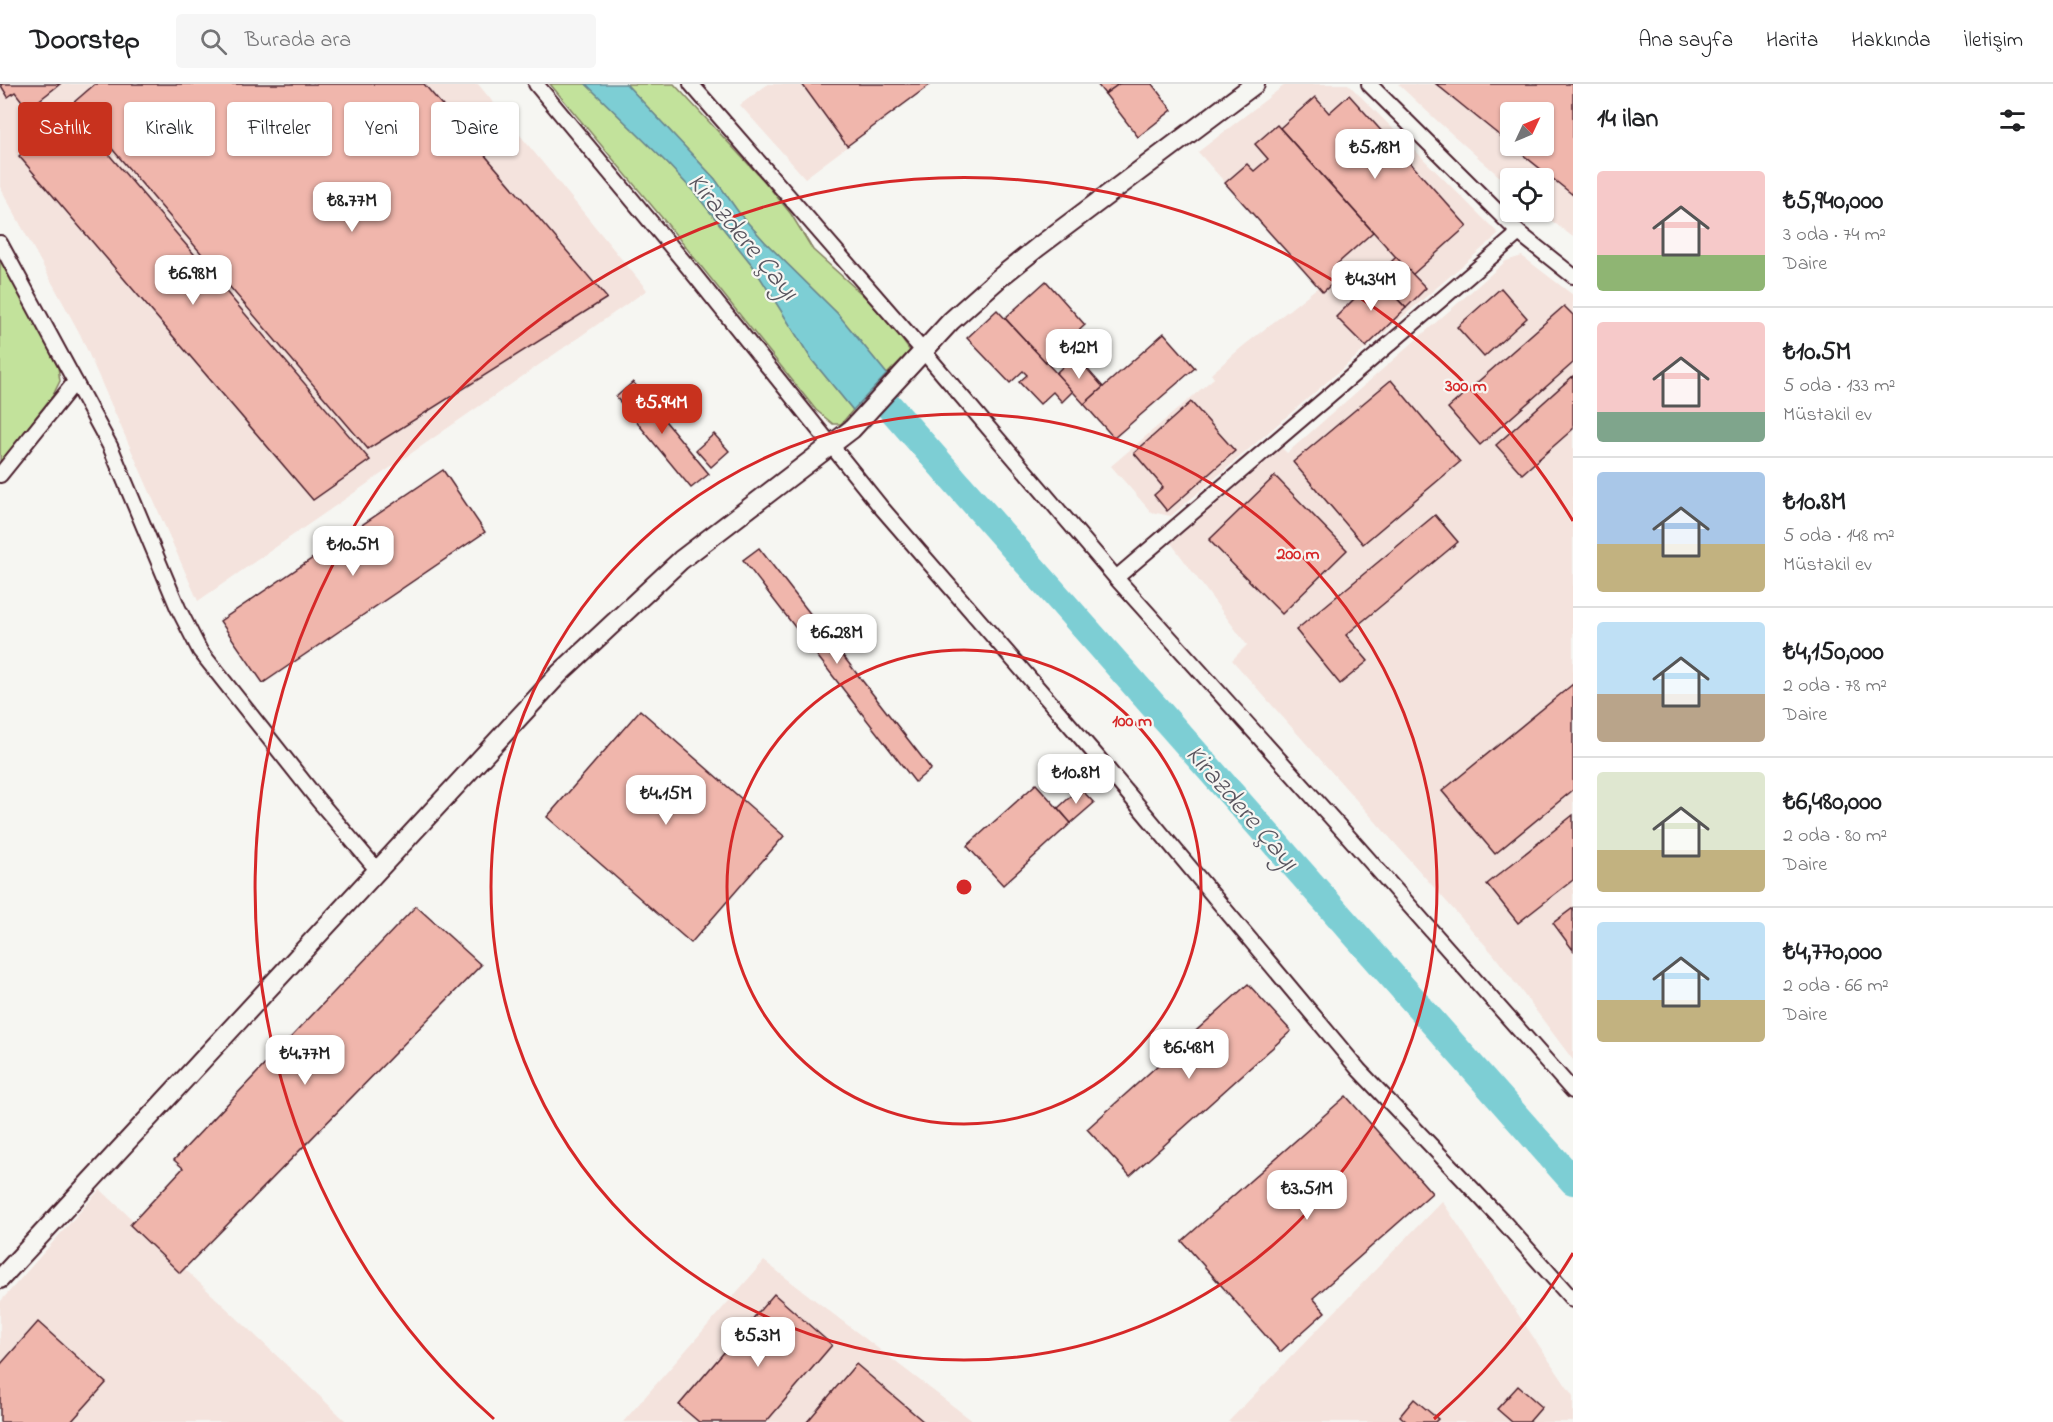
<!DOCTYPE html>
<html lang="tr">
<head>
<meta charset="utf-8">
<style>
	body { margin:0; font-family:"Indie Flower",sans-serif; background:#f6f6f6; color:#202124; height:100vh; display:flex; flex-direction:column; font-size:22px; white-space:nowrap }
	* { box-sizing:border-box; margin:0 }
	p { font-size:20px; color:#757577 }
	.icon { flex:none; width:33px; height:33px; fill:none; stroke:currentColor; stroke-width:2; stroke-linecap:round; stroke-linejoin:round }
	.map { position:relative; flex:1; overflow:hidden }
	.drawer { display:flex; flex-direction:column; background:#fff; width:480px }
	.drawer>* { flex:none }
	.hud { position:absolute; left:18px; top:18px; width:570px; height:54px; display:flex; gap:12px }
	.needle { width:39px; rotate:46deg }
	.buttons { position:absolute; left:1500px; top:18px; display:grid; gap:12px }
	.buttons a { display:grid; place-items:center; width:54px; height:54px; border-radius:6px; background:#fff; box-shadow:0 2px 4px #0004; font-size:30px }
	.price { position:absolute; translate:-50% -51px; padding:0 14px; border-radius:12px; background:#fff; color:#222; font-size:20px; line-height:39px; filter:drop-shadow(0 2px 3px #0008) }
	.price::after { content:''; position:absolute; left:50%; top:36px; width:18px; height:14px; margin-left:-9px; background:inherit; clip-path:polygon(0 0,100% 0,50% 100%) }
	.price.active { background:#c8321e; color:#fff }
	ul { padding:0; list-style:none }
	li { display:flex; align-items:center; gap:18px; height:150px; padding:0 24px }
	li+li { border-top:2px solid #e0e0e0 }
	li span { display:grid; place-items:center; flex:none; width:168px; height:120px; border-radius:6px; color:#555 }
	li>.icon { margin-inline-start:auto }
	span .icon { width:72px; height:72px; fill:#fffc; stroke-width:1 }
	li b { font-size:26px }
	h2 { display:flex; justify-content:space-between; align-items:center; height:72px; padding:0 24px; font-size:26px }
	.chip { padding:0 21px; border-radius:6px; background:#fff; box-shadow:0 2px 4px #0004; font-size:21px; line-height:54px }
	.chip.active { background:#c8321e; color:#fff }
	header { display:flex; align-items:center; gap:36px; box-sizing:border-box; height:84px; padding:0 30px; background:#fff; border-bottom:2px solid #e0e0e0 }
	header strong { font-size:28px }
	nav { display:flex; gap:33px; margin-inline-start:auto; font-size:21px }
	.search { width:420px; height:54px; background:#f6f6f6; display:flex; align-items:center; gap:15px; box-sizing:border-box; padding:0 21px; border-radius:6px; color:#757577; font-size:22px }
	main { display:flex; flex:1; min-height:0 }
	.map>svg:first-child { display:block }
	.built { fill:#f4e3dd; fill-rule:evenodd }
	.green { fill:#c2e29b; stroke:#868063; stroke-width:1.5 }
	.water { fill:#7dced4; stroke:#698890; stroke-width:1.5 }
	.lines { fill:none; stroke-linecap:round; stroke-linejoin:round }
	.river { stroke:#7dced4; stroke-width:28 }
	.building { fill:#f0b6ac; stroke:#4a1f2b; stroke-width:1.5 }
	.street-casing { stroke:#4a1f2b; stroke-width:18 }
	.secondary-casing { stroke:#4a1f2b; stroke-width:22 }
	.street { stroke:#f6f6f2; stroke-width:14 }
	.secondary { stroke:#f6f6f2; stroke-width:18 }
	.ring { fill:none; stroke:#d62828; stroke-width:3 }
	.labels { text-anchor:middle; stroke-width:4.5; stroke-linejoin:round; paint-order:stroke }
	.water-label { font-size:27px; font-style:italic; fill:#59545e; stroke:#f6f6f2 }
	.centre { fill:#d62828; stroke:#f6f6f2; stroke-width:3 }
	.ring-label { font-size:18px; text-anchor:middle; font-weight:bold; fill:#d62828; stroke:#f6f6f2; stroke-width:4.5; stroke-linejoin:round; paint-order:stroke }
</style>
</head>
<body>
<header>
<strong>Doorstep</strong>
<div class="search"><svg class="icon" aria-label="search" viewBox="0 0 24 24"><circle cx="10" cy="10" r="6"/><path d="M15 15l6 6"/></svg>Burada ara</div>
<nav><a>Ana sayfa</a><a>Harita</a><a>Hakkında</a><a>İletişim</a></nav>
</header>
<main>
<div class="map">
<svg width="1573" height="1338" viewBox="0 0 1573 1338">
	<rect width="100%" height="100%" fill="#f6f6f2"/>
	<filter id="ink" filterUnits="userSpaceOnUse"><feTurbulence type="fractalNoise" baseFrequency=".0167" numOctaves="2"/><feDisplacementMap in="SourceGraphic" scale="12" xChannelSelector="R" yChannelSelector="G"/><feConvolveMatrix kernelMatrix="1 2 1 2 8 2 1 2 1" color-interpolation-filters="sRGB"/></filter>
	<g filter="url(#ink)">
		<!-- built -->
		<g class="built">
			<polygon points="0,0 478,0 647,206 198,517 80,250 0,103"/>
			<polygon points="768,0 931,0 805,94 740,21"/>
			<polygon points="1286,0 1348,0 1499,150 1171,432 1151,428 1111,382 1214,294 1211,290 1242,263 1318,203 1198,68"/>
			<path d="M1398,0H1573V153L1540,128H1544V94H1510V102L1433,33ZM1510,28H1544V62H1510Z"/>
			<polygon points="1522,172 1573,211 1573,976 1494,871 1232,576 1247,561 1171,459 1282,364 1287,369 1506,177"/>
			<polygon points="100,1105 347,1338 0,1338 0,1218"/>
			<polygon points="1442,1117 1573,1312 1573,1338 1228,1338"/>
			<polygon points="764,1177 974,1338 623,1338"/>
		</g>
		<!-- green -->
		<g class="green">
			<polygon points="550,0 586,0 668,80 695,109 753,182 812,276 853,326 841,340 833,340 816,326 668,141"/>
			<polygon points="626,0 674,0 765,98 791,130 813,166 864,212 896,247 910,267 887,290 837,229 765,158 739,129 715,95"/>
			<polygon points="0,174 58,283 60,297 53,311 0,380"/>
		</g>
		<!-- water -->
		<polygon class="water" points="586,0 626,0 715,95 739,129 765,158 837,229 887,290 853,326 812,276 753,182 695,109 668,80"/>
		<g class="lines">
			<!-- river -->
			<polyline class="river" points="889,322 1573,1097"/>
		</g>
		<!-- building -->
		<g class="building">
			<polygon points="0,0 60,0 28,25 15,8 8,13"/>
			<polygon points="95,0 424,0 607,214 368,365 73,19"/>
			<polygon points="802,0 931,0 847,62"/>
			<polygon points="1097,0 1119,0 1105,10"/>
			<polygon points="1119,0 1152,0 1172,26 1138,53 1105,10"/>
			<polygon points="1436,0 1573,0 1573,111 1512,62 1544,62 1544,28 1510,28 1510,60"/>
			<polygon points="1349,11 1467,142 1412,191 1280,44 1315,13 1329,29"/>
			<polygon points="70,25 370,376 313,416 19,72"/>
			<polygon points="1277,41 1373,148 1337,180 1344,189 1323,208 1225,99 1247,80 1254,87 1268,75 1255,60"/>
			<polygon points="1396,173 1426,204 1406,224 1376,193"/>
			<polygon points="1376,193 1406,224 1366,263 1336,233"/>
			<polygon points="1046,197 1085,241 1045,278 1005,234"/>
			<polygon points="1501,204 1527,234 1484,273 1457,243"/>
			<polygon points="1564,222 1573,231 1573,279 1480,361 1448,324"/>
			<polygon points="997,226 1073,307 1062,318 1053,308 1040,320 1019,298 1027,291 1023,287 1010,299 967,254"/>
			<polygon points="1164,249 1195,284 1114,354 1084,320"/>
			<polygon points="1075,271 1103,303 1084,320 1056,289"/>
			<polygon points="1573,292 1573,345 1522,390 1496,361"/>
			<polygon points="1391,296 1460,378 1363,460 1293,378"/>
			<polygon points="633,298 709,390 691,404 616,313"/>
			<polygon points="1191,318 1235,367 1167,427 1154,411 1163,403 1134,369"/>
			<polygon points="714,350 729,367 711,383 696,366"/>
			<polygon points="443,386 485,448 263,599 220,537"/>
			<polygon points="1275,392 1347,466 1282,530 1209,456"/>
			<polygon points="1435,431 1458,458 1346,551 1368,577 1340,600 1296,546"/>
			<polygon points="759,464 931,685 915,698 743,476"/>
			<polygon points="1573,600 1573,706 1495,770 1442,707"/>
			<polygon points="640,626 784,752 691,859 547,733"/>
			<polygon points="1036,700 1071,739 1003,801 967,762"/>
			<polygon points="1080,704 1094,719 1071,739 1058,724"/>
			<polygon points="1573,731 1573,796 1518,839 1487,800"/>
			<polygon points="416,822 481,881 180,1189 130,1141 183,1084 174,1076"/>
			<polygon points="1573,824 1573,866 1553,839"/>
			<polygon points="1248,900 1291,947 1130,1092 1087,1045"/>
			<polygon points="1346,1012 1432,1109 1313,1214 1325,1228 1280,1268 1182,1157"/>
			<polygon points="774,1210 832,1261 766,1338 699,1338 679,1321"/>
			<polygon points="38,1238 106,1299 71,1338 0,1338 0,1281"/>
			<polygon points="856,1280 924,1338 807,1338"/>
			<polygon points="1518,1302 1542,1323 1529,1338 1512,1338 1497,1325"/>
			<polygon points="1414,1315 1438,1335 1435,1338 1407,1338 1400,1332"/>
		</g>
		<g class="lines">
			<defs>
				<g id="street">
					<polyline points="536,0 684,178 880,422 1095,670 1359,986 1501,1135 1573,1216"/>
					<polyline points="691,0 924,268 1116,494 1347,751 1573,1007"/>
					<polyline points="1369,0 1519,149 1573,192"/>
					<polyline points="0,159 110,362 178,524 200,567 318,716 378,787"/>
					<polyline points="0,391 75,298"/>
					<polyline points="1116,494 1519,149"/>
				</g>
				<polyline id="secondary" points="0,1195 560,589 681,476 852,345 951,237 998,195 1038,163 1255,0"/>
			</defs>
			<!-- street casing -->
			<use href="#street" class="street-casing"/>
			<!-- secondary casing -->
			<use href="#secondary" class="secondary-casing"/>
			<!-- street -->
			<use href="#street" class="street"/>
			<!-- secondary -->
			<use href="#secondary" class="secondary"/>
		</g>
	</g>
	<!-- distance rings -->
	<g class="ring">
		<circle cx="964" cy="803" r="237"/>
		<circle cx="964" cy="803" r="473"/>
		<path d="M1573 1169A710 710 0 0 1 1434 1335M494 1335A710 710 0 1 1 1573 437"/>
	</g>
	<g class="labels">
		<!-- water labels -->
		<g class="water-label">
			<text transform="translate(744 152) rotate(50)" y="9">Kirazdere Çayı</text>
			<text transform="translate(1243 723) rotate(49)" y="9">Kirazdere Çayı</text>
		</g>
	</g>
	<circle cx="964" cy="803" r="9" class="centre"/>
	<g class="ring-label">
		<text x="1466" y="307">300 m</text>
		<text x="1298" y="475">200 m</text>
		<text x="1132" y="642">100 m</text>
	</g>
</svg>
<div class="buttons">
<a><svg class="needle" viewBox="-14 -14 28 28"><path d="M0-13l5 13h-10z" fill="#e53935"/><path d="M0 13l5-13h-10z" fill="#757577"/></svg></a>
<a><svg class="icon" aria-label="locate" viewBox="0 0 24 24"><circle cx="12" cy="12" r="6"/><path d="M12 2v4M12 18v4M2 12h4M18 12h4"/></svg></a>
</div>
<b class="price" style="left:1375px;top:96px">₺5.18M</b>
<b class="price" style="left:352px;top:149px">₺8.77M</b>
<b class="price" style="left:193px;top:222px">₺6.98M</b>
<b class="price" style="left:1371px;top:228px">₺4.34M</b>
<b class="price" style="left:1079px;top:296px">₺12M</b>
<b class="price active" style="left:662px;top:351px">₺5.94M</b>
<b class="price" style="left:353px;top:493px">₺10.5M</b>
<b class="price" style="left:837px;top:581px">₺6.28M</b>
<b class="price" style="left:1076px;top:721px">₺10.8M</b>
<b class="price" style="left:666px;top:742px">₺4.15M</b>
<b class="price" style="left:1189px;top:996px">₺6.48M</b>
<b class="price" style="left:305px;top:1002px">₺4.77M</b>
<b class="price" style="left:1307px;top:1137px">₺3.51M</b>
<b class="price" style="left:758px;top:1284px">₺5.3M</b>
<div class="hud">
<a class="chip active">Satılık</a>
<a class="chip">Kiralık</a>
<a class="chip">Filtreler</a>
<a class="chip">Yeni</a>
<a class="chip">Daire</a>
</div>
</div>
<section class="drawer">
<h2>14 ilan<svg class="icon" aria-label="filters" viewBox="0 0 24 24"><path d="M4 7h16M4 17h16"/><circle cx="9" cy="7" r="2"/><circle cx="15" cy="17" r="2"/></svg></h2>
<ul>
<li><span style="background:linear-gradient(#f6c9c9 70%,#8fb573 0)"><svg class="icon" aria-label="home" viewBox="0 0 24 24"><path d="M3 11l9-7 9 7M6 9v11h12V9"/></svg></span><div><b>₺5,940,000</b><p>3 oda · 74 m²</p><p>Daire</p></div></li>
<li><span style="background:linear-gradient(#f6c9c9 75%,#7fa58c 0)"><svg class="icon" aria-label="home" viewBox="0 0 24 24"><path d="M3 11l9-7 9 7M6 9v11h12V9"/></svg></span><div><b>₺10.5M</b><p>5 oda · 133 m²</p><p>Müstakil ev</p></div></li>
<li><span style="background:linear-gradient(#a9c7e8 60%,#c2b280 0)"><svg class="icon" aria-label="home" viewBox="0 0 24 24"><path d="M3 11l9-7 9 7M6 9v11h12V9"/></svg></span><div><b>₺10.8M</b><p>5 oda · 148 m²</p><p>Müstakil ev</p></div></li>
<li><span style="background:linear-gradient(#bfe0f5 60%,#b9a48a 0)"><svg class="icon" aria-label="home" viewBox="0 0 24 24"><path d="M3 11l9-7 9 7M6 9v11h12V9"/></svg></span><div><b>₺4,150,000</b><p>2 oda · 78 m²</p><p>Daire</p></div></li>
<li><span style="background:linear-gradient(#dfe7d0 65%,#c2b280 0)"><svg class="icon" aria-label="home" viewBox="0 0 24 24"><path d="M3 11l9-7 9 7M6 9v11h12V9"/></svg></span><div><b>₺6,480,000</b><p>2 oda · 80 m²</p><p>Daire</p></div></li>
<li><span style="background:linear-gradient(#bfe0f5 65%,#c2b280 0)"><svg class="icon" aria-label="home" viewBox="0 0 24 24"><path d="M3 11l9-7 9 7M6 9v11h12V9"/></svg></span><div><b>₺4,770,000</b><p>2 oda · 66 m²</p><p>Daire</p></div></li>
</ul>
</section>
</main>
</body>
</html>
